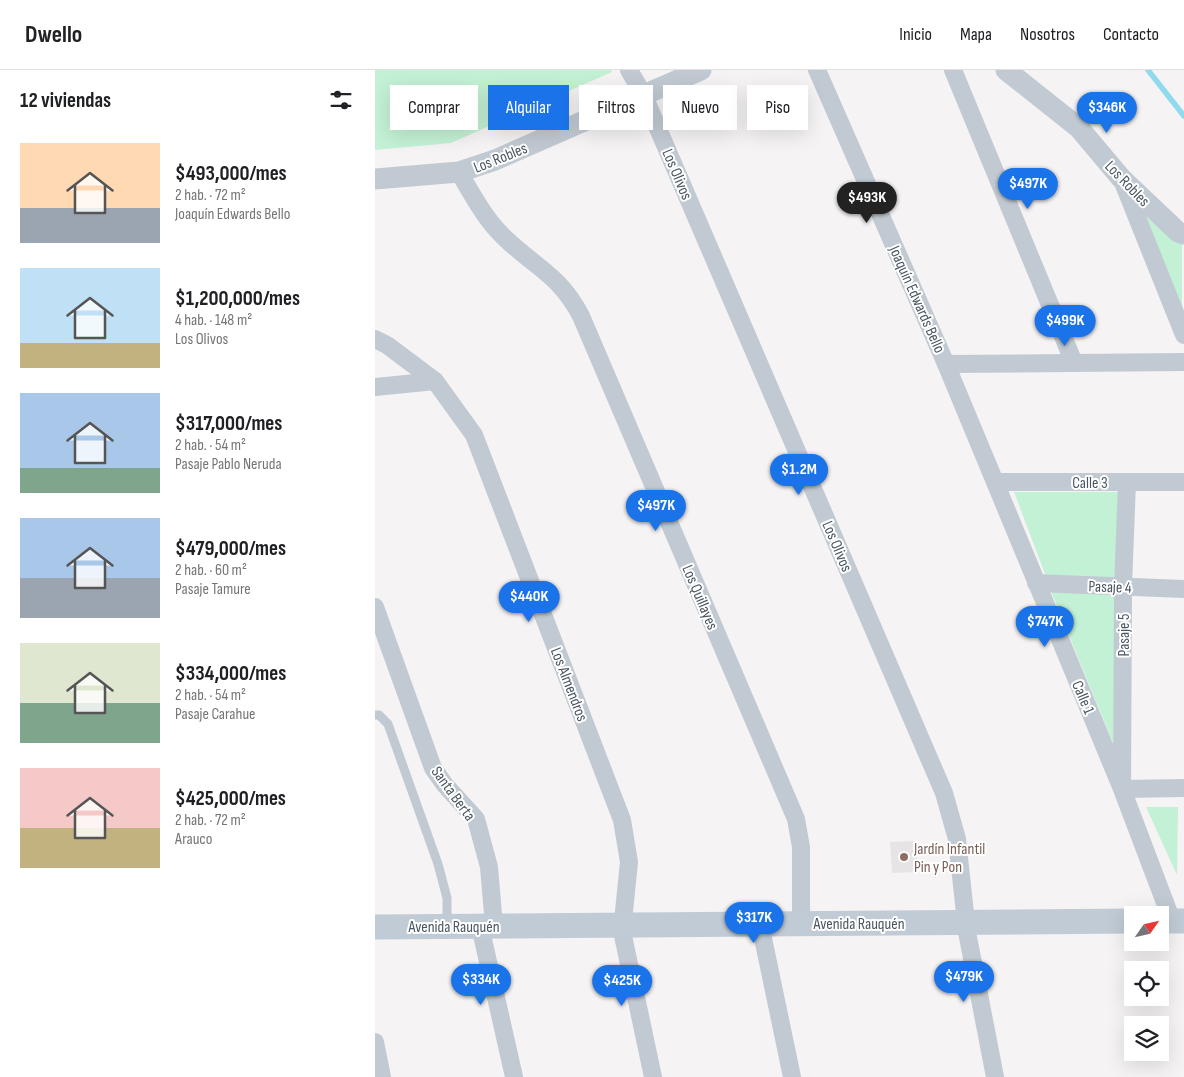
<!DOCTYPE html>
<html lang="es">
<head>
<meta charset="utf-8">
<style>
	body { margin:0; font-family:"Sofia Sans Condensed",sans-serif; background:#f2f2f2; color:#202124; height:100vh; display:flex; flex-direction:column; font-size:19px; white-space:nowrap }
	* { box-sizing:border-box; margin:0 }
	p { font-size:16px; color:#757577 }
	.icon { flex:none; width:28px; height:28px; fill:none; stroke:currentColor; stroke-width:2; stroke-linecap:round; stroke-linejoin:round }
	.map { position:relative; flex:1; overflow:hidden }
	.drawer { display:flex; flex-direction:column; background:#fff; width:375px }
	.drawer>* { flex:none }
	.hud { position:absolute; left:15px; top:15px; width:475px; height:45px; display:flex; gap:10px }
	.needle { width:32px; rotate:56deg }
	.buttons { position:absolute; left:749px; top:836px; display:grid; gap:10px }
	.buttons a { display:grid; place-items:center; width:45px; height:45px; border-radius:0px; background:#fff; box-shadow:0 5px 20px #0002; font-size:25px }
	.price { position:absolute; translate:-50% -42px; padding:0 11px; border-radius:18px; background:#1a73e8; color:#fff; font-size:16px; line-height:32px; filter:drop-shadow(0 1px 2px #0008) }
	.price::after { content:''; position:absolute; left:50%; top:30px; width:15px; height:11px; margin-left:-8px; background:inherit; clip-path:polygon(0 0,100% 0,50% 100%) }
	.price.on { background:#222; color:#fff }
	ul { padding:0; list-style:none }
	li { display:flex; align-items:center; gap:15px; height:125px; padding:0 20px }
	li span { display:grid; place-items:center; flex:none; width:140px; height:100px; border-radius:0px; color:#555 }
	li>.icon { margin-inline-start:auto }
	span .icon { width:60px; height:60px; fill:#fffc; stroke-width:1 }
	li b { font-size:21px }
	h2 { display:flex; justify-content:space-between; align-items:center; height:60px; padding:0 20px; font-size:21px }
	.pill { padding:0 18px; border-radius:0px; background:#fff; box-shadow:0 5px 20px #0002; font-size:18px; line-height:45px }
	.pill.on { background:#1a73e8; color:#fff }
	header { display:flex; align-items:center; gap:30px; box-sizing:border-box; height:70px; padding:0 25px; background:#fff; border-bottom:1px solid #e0e0e0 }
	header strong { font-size:24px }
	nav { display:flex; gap:28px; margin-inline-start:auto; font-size:18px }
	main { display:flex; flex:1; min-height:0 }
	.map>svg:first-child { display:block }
	.education { fill:#e6e4e5 }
	.green { fill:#c3f1d5 }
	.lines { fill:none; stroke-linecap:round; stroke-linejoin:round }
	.stream { stroke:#90daee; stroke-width:5.5 }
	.service { stroke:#c1cad2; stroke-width:9 }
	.minor { stroke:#c1cad2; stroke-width:18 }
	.tertiary { stroke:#c1cad2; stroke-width:21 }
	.secondary { stroke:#c1cbd6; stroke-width:25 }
	.education-dot { fill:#8d6e63; stroke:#fff; stroke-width:2 }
	.labels { text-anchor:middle; stroke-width:4; stroke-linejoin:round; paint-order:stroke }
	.street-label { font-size:16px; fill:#4a5661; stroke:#fff }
	.education-label { font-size:16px; fill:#785e54; stroke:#fff; text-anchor:start }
</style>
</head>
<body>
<header>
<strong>Dwello</strong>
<nav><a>Inicio</a><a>Mapa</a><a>Nosotros</a><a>Contacto</a></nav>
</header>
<main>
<section class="drawer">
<h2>12 viviendas<svg class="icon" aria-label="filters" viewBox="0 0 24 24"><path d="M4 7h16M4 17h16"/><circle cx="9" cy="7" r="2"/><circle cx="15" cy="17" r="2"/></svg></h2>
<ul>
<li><span style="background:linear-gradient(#ffd9b3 65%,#9aa5b1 0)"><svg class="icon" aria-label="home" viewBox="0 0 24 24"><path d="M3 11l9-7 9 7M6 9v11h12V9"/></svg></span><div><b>$493,000/mes</b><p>2 hab. · 72 m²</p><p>Joaquín Edwards Bello</p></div></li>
<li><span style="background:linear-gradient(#bfe0f5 75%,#c2b280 0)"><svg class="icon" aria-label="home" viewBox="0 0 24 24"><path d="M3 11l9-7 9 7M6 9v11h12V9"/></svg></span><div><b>$1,200,000/mes</b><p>4 hab. · 148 m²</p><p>Los Olivos</p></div></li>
<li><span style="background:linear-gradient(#a9c7e8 75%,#7fa58c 0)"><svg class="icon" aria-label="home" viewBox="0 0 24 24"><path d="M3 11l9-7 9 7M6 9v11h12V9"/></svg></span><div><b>$317,000/mes</b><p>2 hab. · 54 m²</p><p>Pasaje Pablo Neruda</p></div></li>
<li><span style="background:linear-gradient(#a9c7e8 60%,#9aa5b1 0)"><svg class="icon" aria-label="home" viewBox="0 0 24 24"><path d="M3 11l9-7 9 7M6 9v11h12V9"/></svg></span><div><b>$479,000/mes</b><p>2 hab. · 60 m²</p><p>Pasaje Tamure</p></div></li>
<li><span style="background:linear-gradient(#dfe7d0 60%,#7fa58c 0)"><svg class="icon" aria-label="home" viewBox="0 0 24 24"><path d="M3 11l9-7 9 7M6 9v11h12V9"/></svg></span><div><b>$334,000/mes</b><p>2 hab. · 54 m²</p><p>Pasaje Carahue</p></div></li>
<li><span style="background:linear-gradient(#f6c9c9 60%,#c2b280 0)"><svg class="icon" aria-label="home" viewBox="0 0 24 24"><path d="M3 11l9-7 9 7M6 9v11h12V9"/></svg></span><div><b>$425,000/mes</b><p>2 hab. · 72 m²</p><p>Arauco</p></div></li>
</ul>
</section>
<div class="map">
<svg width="809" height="1007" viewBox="0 0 809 1007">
	<rect width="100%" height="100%" fill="#f5f3f3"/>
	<!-- education -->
	<polygon class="education" points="541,771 543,802 517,803 515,772"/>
	<!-- green -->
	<g class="green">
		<polygon points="0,0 236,0 237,2 76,73 0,80"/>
		<polygon points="762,126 807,171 807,238"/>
		<polygon points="639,422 743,422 741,512 672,509"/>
		<polygon points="675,519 741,522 743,685"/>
		<polygon points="771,737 803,737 802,805"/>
	</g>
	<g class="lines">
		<!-- stream -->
		<polyline class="stream" points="773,0 809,46"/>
		<!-- service -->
		<polyline class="service" points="0,645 4,645 13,654 63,794 72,828 72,855"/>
		<!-- minor -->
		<g class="minor">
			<polyline points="254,0 269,26 569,723 582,769 592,862 620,1007"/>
			<polyline points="442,0 571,294 620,412 747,719 797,851"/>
			<polyline points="578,0 699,293"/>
			<path d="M84,102C98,126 111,151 132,170C163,199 185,206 206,246L421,749L426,777V854"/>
			<polyline points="747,110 809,265"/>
			<polyline points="0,269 12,275 60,311 99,365 247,750 254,792 247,861 278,1007"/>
			<polyline points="571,294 809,292"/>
			<polyline points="0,317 60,311"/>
			<polyline points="620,412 809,412"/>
			<polyline points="752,412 748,517 747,719 809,718"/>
			<polyline points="661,513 809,519"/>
			<polyline points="0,537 58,698 70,715 101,749 114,797 119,856"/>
			<polyline points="385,854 417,1007"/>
			<polyline points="105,856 139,1007"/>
			<polyline points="0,972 7,1007"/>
		</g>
		<!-- tertiary -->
		<g class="tertiary">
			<polyline points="631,0 704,58 746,108 803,162 809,164"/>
			<polyline points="0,109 84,102 120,90 326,0"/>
		</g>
		<!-- secondary -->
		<g class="secondary">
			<polyline points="785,851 809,851"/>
			<polyline points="0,857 758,851"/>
		</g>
	</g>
	<!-- markers -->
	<circle class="education-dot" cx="529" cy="787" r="5"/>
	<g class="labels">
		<!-- street labels -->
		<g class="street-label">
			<text transform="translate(125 87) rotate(-22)" y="6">Los Robles</text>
			<text transform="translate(303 104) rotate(67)" y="6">Los Olivos</text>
			<text transform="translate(753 113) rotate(46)" y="6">Los Robles</text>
			<text transform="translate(543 229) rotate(66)" y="6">Joaquín Edwards Bello</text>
			<text x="715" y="418">Calle 3</text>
			<text transform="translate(463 476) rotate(67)" y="6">Los Olivos</text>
			<text transform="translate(735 516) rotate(2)" y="6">Pasaje 4</text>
			<text transform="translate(326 527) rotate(67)" y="6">Los Quillayes</text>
			<text transform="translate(748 565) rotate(-90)" y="6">Pasaje 5</text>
			<text transform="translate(195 614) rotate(69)" y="6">Los Almendros</text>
			<text transform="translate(709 627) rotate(67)" y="6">Calle 1</text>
			<text transform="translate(79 723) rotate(54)" y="6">Santa Berta</text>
			<text x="484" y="859">Avenida Rauquén</text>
			<text x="79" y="862">Avenida Rauquén</text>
		</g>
		<!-- education labels -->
		<g class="education-label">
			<text x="539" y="784">Jardín Infantil<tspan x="539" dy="18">Pin y Pon</tspan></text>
		</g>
	</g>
</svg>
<div class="buttons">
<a><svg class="needle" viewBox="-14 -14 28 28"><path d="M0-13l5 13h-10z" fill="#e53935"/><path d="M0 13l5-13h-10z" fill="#757577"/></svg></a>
<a><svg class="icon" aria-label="locate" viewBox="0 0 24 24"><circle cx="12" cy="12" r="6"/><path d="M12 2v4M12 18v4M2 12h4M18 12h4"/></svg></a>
<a><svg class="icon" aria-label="layers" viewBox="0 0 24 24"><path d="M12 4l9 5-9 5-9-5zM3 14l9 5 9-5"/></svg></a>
</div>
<b class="price" style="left:732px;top:64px">$346K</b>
<b class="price" style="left:653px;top:140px">$497K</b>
<b class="price on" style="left:492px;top:154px">$493K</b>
<b class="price" style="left:690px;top:277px">$499K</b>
<b class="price" style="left:424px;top:426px">$1.2M</b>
<b class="price" style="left:281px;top:462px">$497K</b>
<b class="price" style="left:154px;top:553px">$440K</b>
<b class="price" style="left:670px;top:578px">$747K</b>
<b class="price" style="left:379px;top:874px">$317K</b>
<b class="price" style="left:589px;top:933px">$479K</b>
<b class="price" style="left:106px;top:936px">$334K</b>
<b class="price" style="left:247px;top:937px">$425K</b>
<div class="hud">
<a class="pill">Comprar</a>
<a class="pill on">Alquilar</a>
<a class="pill">Filtros</a>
<a class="pill">Nuevo</a>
<a class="pill">Piso</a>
</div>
</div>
</main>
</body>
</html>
